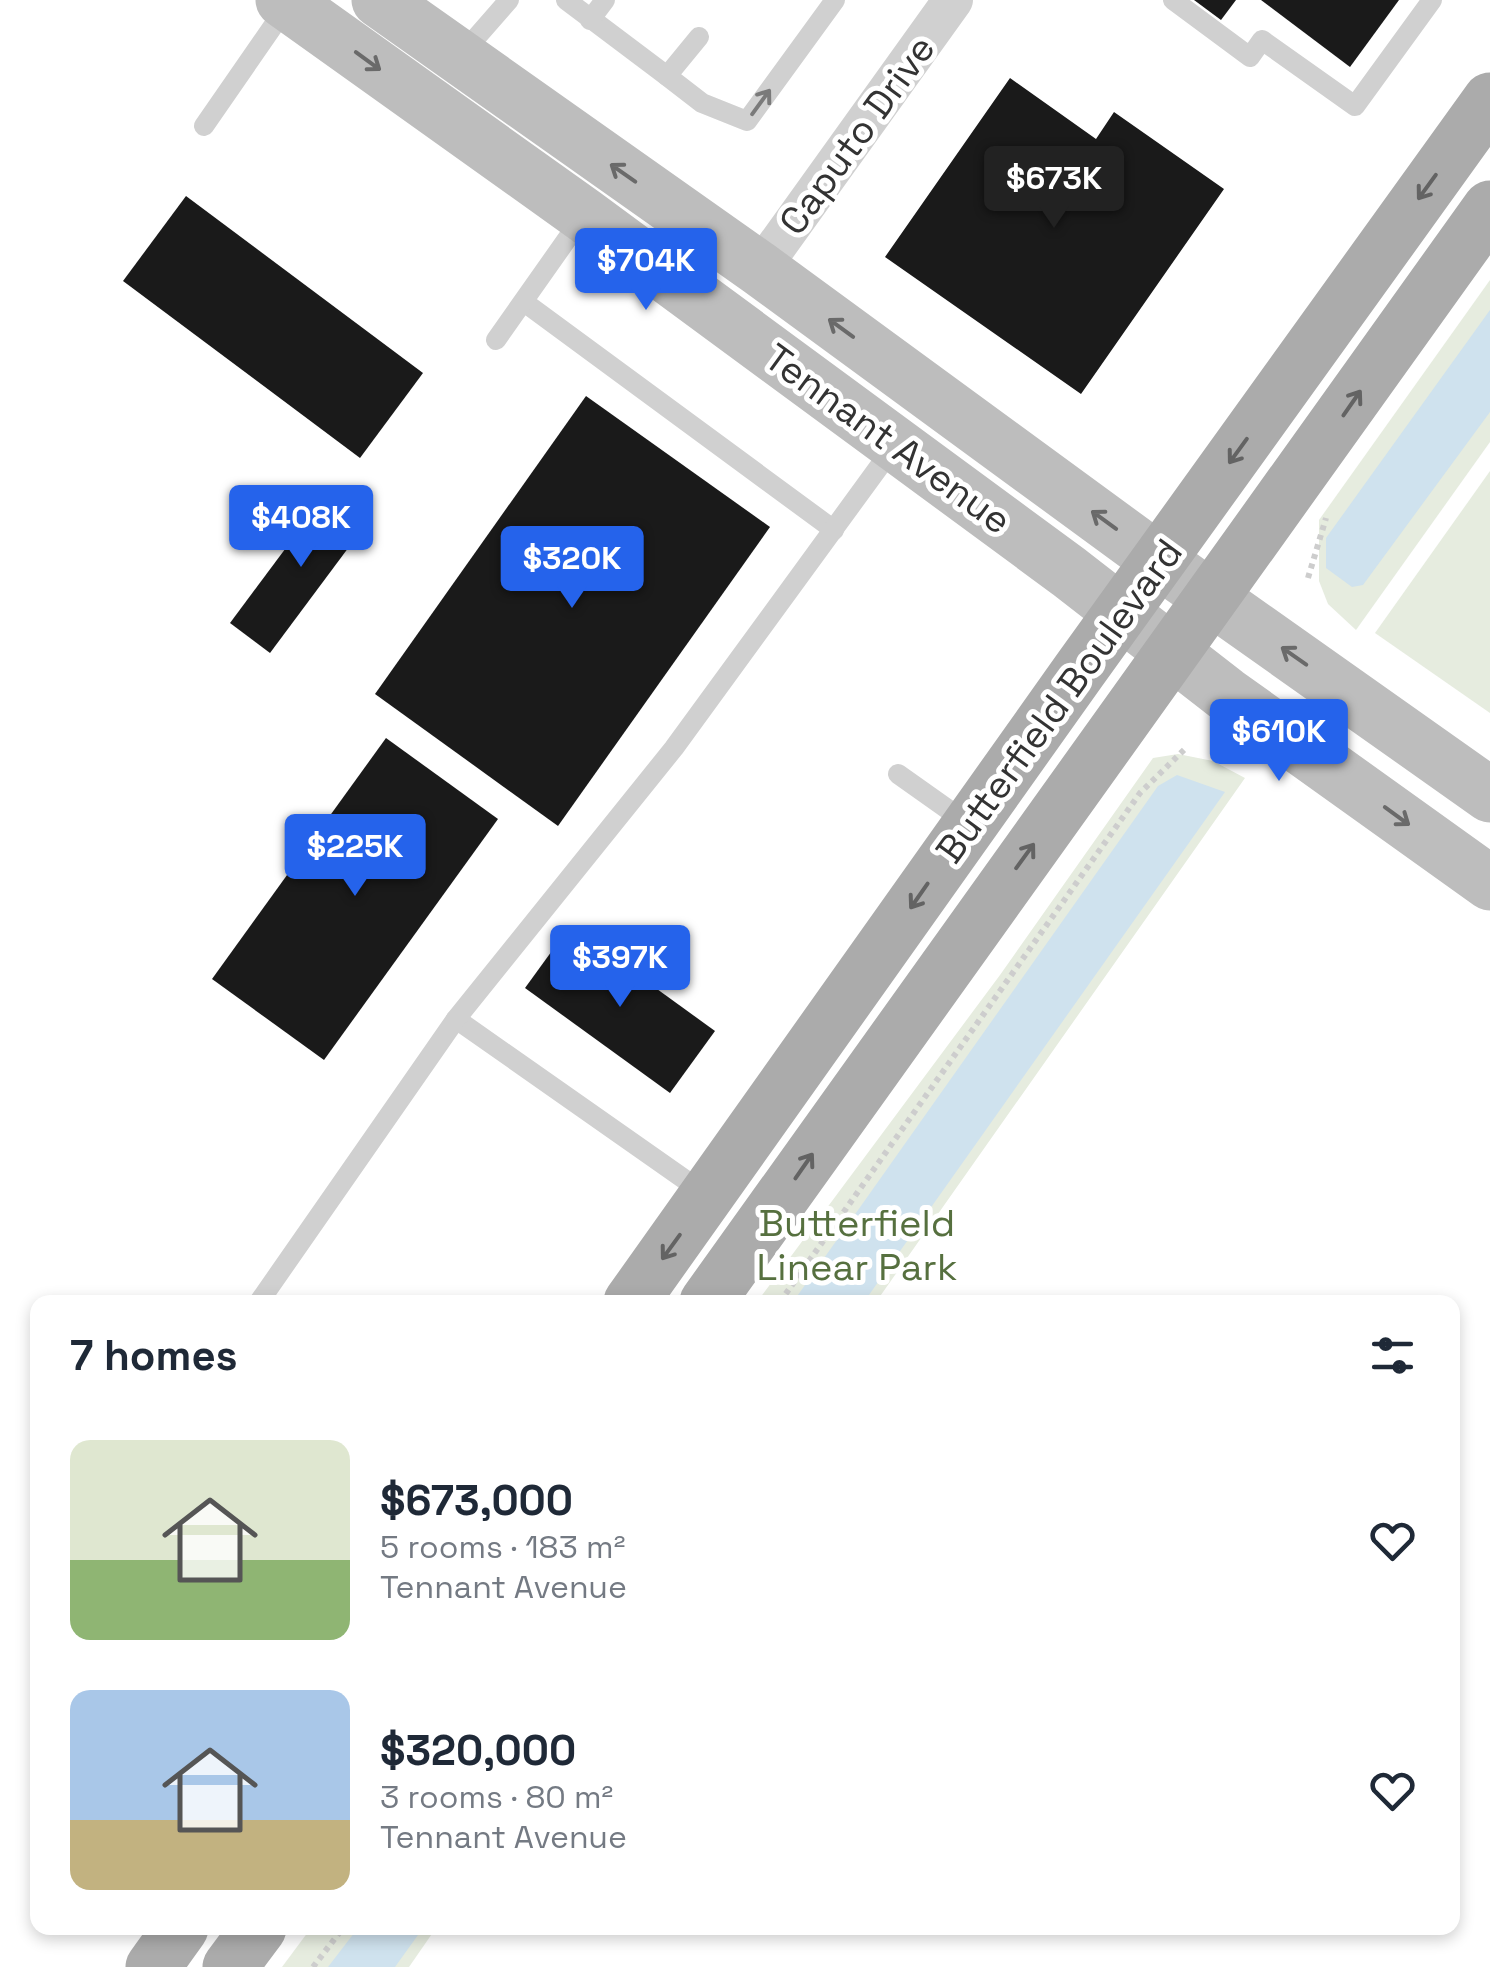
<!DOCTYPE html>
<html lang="en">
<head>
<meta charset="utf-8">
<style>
	body { margin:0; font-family:"Space Grotesk",sans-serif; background:#f6f6f7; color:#1f2937; height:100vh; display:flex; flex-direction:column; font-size:38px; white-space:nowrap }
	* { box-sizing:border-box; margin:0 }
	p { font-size:32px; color:#747a83 }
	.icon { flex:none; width:55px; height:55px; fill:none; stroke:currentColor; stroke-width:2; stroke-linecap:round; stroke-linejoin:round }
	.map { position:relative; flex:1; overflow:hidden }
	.drawer { position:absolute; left:30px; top:1295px; width:1430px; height:640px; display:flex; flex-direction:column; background:#fff; border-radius:20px; box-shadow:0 5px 15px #0003 }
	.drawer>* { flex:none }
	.price { position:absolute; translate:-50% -85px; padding:0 22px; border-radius:10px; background:#2563eb; color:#fff; font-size:32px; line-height:65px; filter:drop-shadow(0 2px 5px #0008) }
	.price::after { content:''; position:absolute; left:50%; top:60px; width:30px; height:22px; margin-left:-15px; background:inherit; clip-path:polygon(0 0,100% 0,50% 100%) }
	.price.current { background:#222; color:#fff }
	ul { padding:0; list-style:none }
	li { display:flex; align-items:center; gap:30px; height:250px; padding:0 40px }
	li span { display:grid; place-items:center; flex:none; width:280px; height:200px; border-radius:20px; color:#555 }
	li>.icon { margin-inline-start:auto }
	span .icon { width:120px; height:120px; fill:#fffc; stroke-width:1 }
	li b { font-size:42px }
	h2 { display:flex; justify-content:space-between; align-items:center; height:120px; padding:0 40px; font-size:42px }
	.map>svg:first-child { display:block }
	.green { fill:#e6ecdf }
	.water { fill:#cfe2ee }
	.building { fill:#1a1a1a }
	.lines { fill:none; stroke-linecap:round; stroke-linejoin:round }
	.path { stroke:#cdcdcd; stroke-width:6; stroke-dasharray:5 5; stroke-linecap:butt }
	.lane { stroke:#d0d0d0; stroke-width:20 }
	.street { stroke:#d0d0d0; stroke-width:40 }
	.secondary { stroke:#bdbdbd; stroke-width:55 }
	.primary { stroke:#ababab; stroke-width:55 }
	.oneway { stroke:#6a6a6a }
	.oneway2 { stroke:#7a7a7a }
	.oneway3 { stroke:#636363 }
	.labels { text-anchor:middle; stroke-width:10; stroke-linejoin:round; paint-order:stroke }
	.street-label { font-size:38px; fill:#333; stroke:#fff }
	.park-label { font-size:38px; fill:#56703f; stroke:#fff }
</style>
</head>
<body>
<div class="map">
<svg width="1490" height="1967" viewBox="0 0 1490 1967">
	<rect width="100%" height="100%" fill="#fff"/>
	<!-- green -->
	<g class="green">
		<polygon points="1490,280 1490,442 1356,630 1328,604 1319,581 1319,520"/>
		<polygon points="1490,471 1490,713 1375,633"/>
		<polygon points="1178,754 1213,761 1245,778 876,1302 757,1302 1000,975 1153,758"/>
		<polygon points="311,1928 436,1928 409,1967 282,1967"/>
	</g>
	<!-- water -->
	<g class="water">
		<polygon points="1490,310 1490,412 1363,585 1352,587 1326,568 1326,538"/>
		<polygon points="1177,775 1225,792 864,1302 793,1302 1158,786"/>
		<polygon points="358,1928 423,1928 395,1967 328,1967"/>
	</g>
	<!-- building -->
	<g class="building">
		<polygon points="1194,0 1236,0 1221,20"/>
		<polygon points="1261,0 1399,0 1350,67"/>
		<polygon points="1010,78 1096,139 1114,112 1224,189 1081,394 885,257"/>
		<polygon points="186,196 423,373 360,458 123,281"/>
		<polygon points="586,396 770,527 558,826 375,694"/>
		<polygon points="332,486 372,516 270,653 230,623"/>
		<polygon points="386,738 498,819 324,1060 212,979"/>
		<polygon points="570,926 715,1031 670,1093 525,988"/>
	</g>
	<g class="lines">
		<!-- path -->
		<g class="path">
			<polyline points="1308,578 1326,518"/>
			<polyline points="780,1302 1140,793 1186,748"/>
			<polyline points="313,1967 343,1928"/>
		</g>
		<!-- lane -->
		<g class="lane">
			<polyline points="566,0 667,76"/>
			<polyline points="1173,0 1250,57 1262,40 1355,106 1432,0"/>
			<polyline points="590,20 605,0"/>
			<polyline points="699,37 667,76 702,103 747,121 835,0"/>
			<polyline points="460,56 509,0"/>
			<polyline points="204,126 287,6"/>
			<polyline points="524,302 834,530"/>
			<polyline points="496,340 584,215"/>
			<polyline points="898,774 970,825"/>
			<polyline points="456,1019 704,1193"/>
			<polyline points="259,1302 456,1019 674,748 895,445"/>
		</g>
		<!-- street -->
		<polyline class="street" points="760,269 953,0"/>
		<!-- secondary -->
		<g class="secondary">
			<polyline points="283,0 584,215 1069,572 1226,694 1490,883"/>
			<polyline points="379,0 760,269 1159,561 1490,795"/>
		</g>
		<!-- primary -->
		<g class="primary">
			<polyline points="631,1302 1079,671 1490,100"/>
			<polyline points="707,1302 1490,208"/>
			<polyline points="153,1967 181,1928"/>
			<polyline points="230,1967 259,1928"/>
		</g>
	</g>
	<!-- one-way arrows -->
	<defs><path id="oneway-shaft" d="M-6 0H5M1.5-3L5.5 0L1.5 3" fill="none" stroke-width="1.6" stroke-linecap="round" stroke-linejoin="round" transform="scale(2.5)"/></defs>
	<g class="oneway">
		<use href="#oneway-shaft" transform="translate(368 61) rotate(36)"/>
		<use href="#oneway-shaft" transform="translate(623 173) rotate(-145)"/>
		<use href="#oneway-shaft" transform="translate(841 328) rotate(-144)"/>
		<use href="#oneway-shaft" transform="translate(1104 520) rotate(-144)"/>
		<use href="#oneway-shaft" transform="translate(1294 656) rotate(-145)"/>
		<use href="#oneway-shaft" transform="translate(1397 816) rotate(36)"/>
	</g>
	<use class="oneway2" href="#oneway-shaft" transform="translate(761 102) rotate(-54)"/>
	<g class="oneway3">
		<use href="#oneway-shaft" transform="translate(1427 187) rotate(126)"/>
		<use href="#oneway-shaft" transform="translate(1352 403) rotate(-55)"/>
		<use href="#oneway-shaft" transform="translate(1238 451) rotate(126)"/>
		<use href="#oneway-shaft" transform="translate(1025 856) rotate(-54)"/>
		<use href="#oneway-shaft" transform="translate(919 896) rotate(125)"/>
		<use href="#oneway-shaft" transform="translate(804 1166) rotate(-55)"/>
		<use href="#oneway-shaft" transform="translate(671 1247) rotate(126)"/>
	</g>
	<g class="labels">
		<!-- street labels -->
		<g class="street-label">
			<text transform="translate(857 135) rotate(-54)" y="13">Caputo Drive</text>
			<text transform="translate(888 439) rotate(36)" y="13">Tennant Avenue</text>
			<text transform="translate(1059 701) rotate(-54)" y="13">Butterfield Boulevard</text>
		</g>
		<!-- park labels -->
		<g class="park-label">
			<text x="857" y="1236">Butterfield<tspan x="857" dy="44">Linear Park</tspan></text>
		</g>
	</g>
</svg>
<b class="price current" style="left:1054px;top:231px">$673K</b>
<b class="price" style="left:646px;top:313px">$704K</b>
<b class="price" style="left:301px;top:570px">$408K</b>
<b class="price" style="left:572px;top:611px">$320K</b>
<b class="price" style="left:1279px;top:784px">$610K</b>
<b class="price" style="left:355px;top:899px">$225K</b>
<b class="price" style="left:620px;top:1010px">$397K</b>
<section class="drawer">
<h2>7 homes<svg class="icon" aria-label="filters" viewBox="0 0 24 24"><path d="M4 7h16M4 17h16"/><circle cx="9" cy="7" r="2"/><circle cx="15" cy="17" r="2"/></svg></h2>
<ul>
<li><span style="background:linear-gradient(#dfe7d0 60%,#8fb573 0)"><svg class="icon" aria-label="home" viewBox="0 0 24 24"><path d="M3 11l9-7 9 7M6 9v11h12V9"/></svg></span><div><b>$673,000</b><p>5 rooms · 183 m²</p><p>Tennant Avenue</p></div><svg class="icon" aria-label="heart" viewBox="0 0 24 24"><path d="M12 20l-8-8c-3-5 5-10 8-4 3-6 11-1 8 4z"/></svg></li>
<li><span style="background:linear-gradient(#a9c7e8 65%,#c2b280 0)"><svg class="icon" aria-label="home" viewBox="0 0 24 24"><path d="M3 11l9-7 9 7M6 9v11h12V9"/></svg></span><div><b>$320,000</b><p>3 rooms · 80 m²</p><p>Tennant Avenue</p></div><svg class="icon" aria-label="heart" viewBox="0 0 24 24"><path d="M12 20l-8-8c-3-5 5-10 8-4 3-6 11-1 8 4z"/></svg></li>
</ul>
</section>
</div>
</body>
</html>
